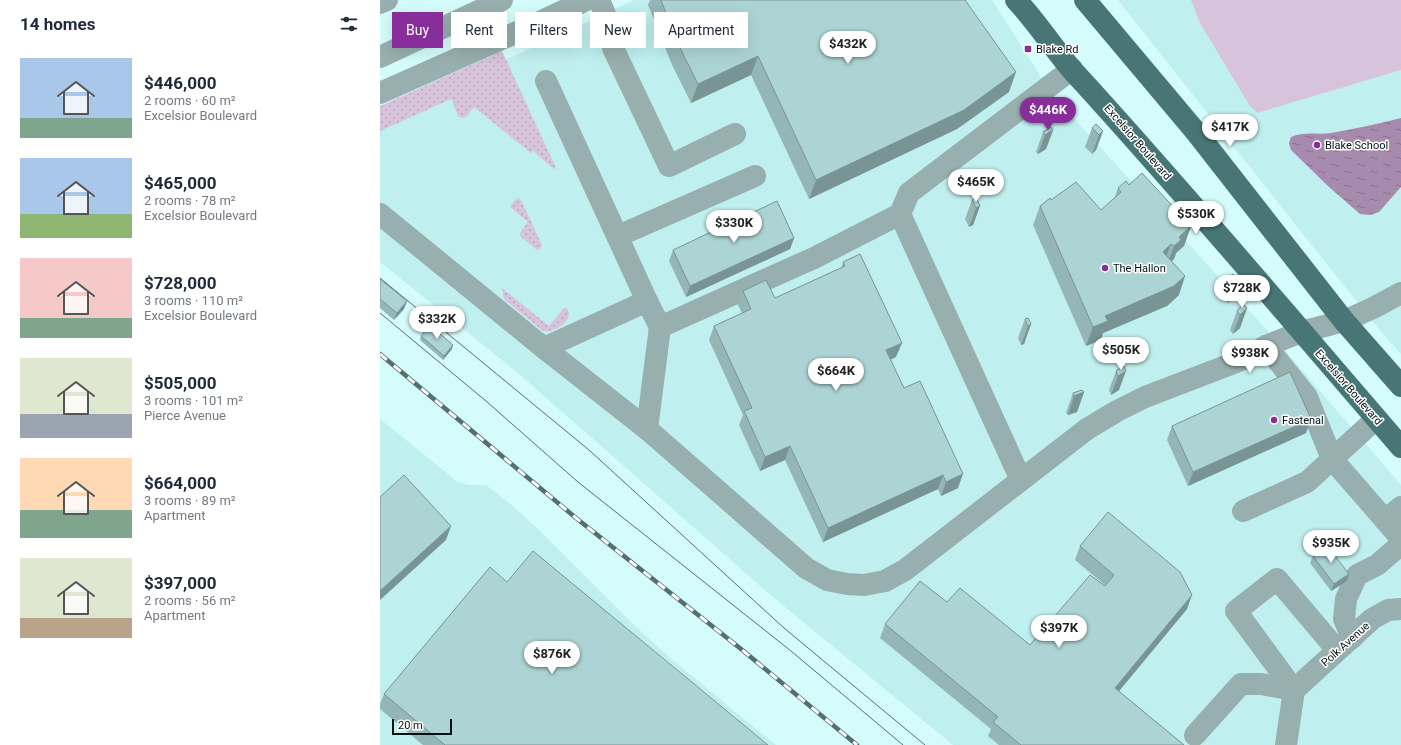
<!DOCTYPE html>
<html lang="en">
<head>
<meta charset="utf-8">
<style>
	body { margin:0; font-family:Roboto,sans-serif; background:#f6f6f7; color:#1f2937; height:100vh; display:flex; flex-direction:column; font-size:15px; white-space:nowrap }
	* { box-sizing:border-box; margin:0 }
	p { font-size:13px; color:#747a83 }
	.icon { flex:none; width:22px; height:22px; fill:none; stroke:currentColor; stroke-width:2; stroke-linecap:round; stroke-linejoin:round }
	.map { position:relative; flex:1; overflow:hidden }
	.drawer { display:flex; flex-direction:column; background:#fff; width:380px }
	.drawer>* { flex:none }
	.top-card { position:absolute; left:12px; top:12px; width:380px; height:36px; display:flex; gap:8px }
	.scale { position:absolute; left:12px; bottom:10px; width:60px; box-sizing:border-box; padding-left:4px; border:2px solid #031010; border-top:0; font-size:11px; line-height:14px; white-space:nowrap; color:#031010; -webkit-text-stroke:3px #fff; paint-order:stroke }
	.price { position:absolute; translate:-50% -34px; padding:0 9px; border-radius:14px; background:#fff; color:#222; font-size:13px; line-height:26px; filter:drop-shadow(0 1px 2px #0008) }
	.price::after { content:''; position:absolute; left:50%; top:24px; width:12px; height:9px; margin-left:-6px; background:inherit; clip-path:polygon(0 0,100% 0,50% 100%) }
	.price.on { background:#872e9b; color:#fff }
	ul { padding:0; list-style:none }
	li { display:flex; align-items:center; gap:12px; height:100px; padding:0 20px }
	li span { display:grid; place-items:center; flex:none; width:112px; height:80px; border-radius:0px; color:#555 }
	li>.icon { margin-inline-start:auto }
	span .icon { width:48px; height:48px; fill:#fffc; stroke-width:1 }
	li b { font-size:17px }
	h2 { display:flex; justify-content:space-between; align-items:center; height:48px; padding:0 20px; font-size:17px }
	.chip { padding:0 14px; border-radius:0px; background:#fff; box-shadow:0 4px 16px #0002; font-size:14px; line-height:36px }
	.chip.on { background:#872e9b; color:#fff }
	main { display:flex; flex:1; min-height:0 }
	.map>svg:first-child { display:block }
	.built { fill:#bfefef }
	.grass { fill:url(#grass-dots) }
	.garden { fill:#d8c3dc }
	.water { fill:url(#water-ripples) }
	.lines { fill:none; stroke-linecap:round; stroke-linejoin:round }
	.minor { stroke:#97afae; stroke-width:22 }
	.major { stroke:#487676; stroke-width:22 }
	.tram { stroke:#576e6e; stroke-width:1 }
	.rail-casing { stroke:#576e6e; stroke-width:4.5 }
	.rail { stroke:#fff; stroke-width:3; stroke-dasharray:9; stroke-linecap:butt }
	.wall { fill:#95b6b6 }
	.shaded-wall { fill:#799494 }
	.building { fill:#add4d4; stroke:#799494 }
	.poi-dot { fill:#872e9b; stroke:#fff; stroke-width:1.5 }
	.labels { text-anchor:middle; stroke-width:3; stroke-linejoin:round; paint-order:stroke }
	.poi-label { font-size:11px; fill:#031010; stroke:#fff; text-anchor:start }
	.street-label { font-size:11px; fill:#031010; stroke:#fff }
</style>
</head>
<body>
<main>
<section class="drawer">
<h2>14 homes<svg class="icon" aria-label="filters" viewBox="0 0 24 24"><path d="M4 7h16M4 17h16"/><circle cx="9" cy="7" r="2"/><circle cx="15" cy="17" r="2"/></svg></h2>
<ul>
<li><span style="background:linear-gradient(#a9c7e8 75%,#7fa58c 0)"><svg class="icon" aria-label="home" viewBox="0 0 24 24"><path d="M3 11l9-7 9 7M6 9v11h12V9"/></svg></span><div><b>$446,000</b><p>2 rooms · 60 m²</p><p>Excelsior Boulevard</p></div></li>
<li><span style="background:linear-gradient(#a9c7e8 70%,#8fb573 0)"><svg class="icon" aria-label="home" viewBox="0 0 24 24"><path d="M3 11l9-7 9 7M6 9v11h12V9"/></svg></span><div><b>$465,000</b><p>2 rooms · 78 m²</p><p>Excelsior Boulevard</p></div></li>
<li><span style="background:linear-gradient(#f6c9c9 75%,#7fa58c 0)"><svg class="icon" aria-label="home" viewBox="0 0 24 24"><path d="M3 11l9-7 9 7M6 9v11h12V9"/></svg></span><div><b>$728,000</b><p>3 rooms · 110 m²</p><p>Excelsior Boulevard</p></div></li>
<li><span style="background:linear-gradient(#dfe7d0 70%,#9aa5b1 0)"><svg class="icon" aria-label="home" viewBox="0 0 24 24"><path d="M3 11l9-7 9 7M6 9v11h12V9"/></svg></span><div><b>$505,000</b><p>3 rooms · 101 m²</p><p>Pierce Avenue</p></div></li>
<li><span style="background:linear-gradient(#ffd9b3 65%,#7fa58c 0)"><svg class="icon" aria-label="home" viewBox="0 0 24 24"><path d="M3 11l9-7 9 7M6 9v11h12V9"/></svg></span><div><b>$664,000</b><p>3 rooms · 89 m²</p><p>Apartment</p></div></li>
<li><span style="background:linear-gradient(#dfe7d0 75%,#b9a48a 0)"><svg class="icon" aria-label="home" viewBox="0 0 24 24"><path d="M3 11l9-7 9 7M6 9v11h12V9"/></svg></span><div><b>$397,000</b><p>2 rooms · 56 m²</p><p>Apartment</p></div></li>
</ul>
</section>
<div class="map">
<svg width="1021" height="745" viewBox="0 0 1021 745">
	<defs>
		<pattern id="grass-dots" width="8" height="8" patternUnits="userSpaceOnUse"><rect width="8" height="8" fill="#d8c3dc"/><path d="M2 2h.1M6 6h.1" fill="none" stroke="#b8a6bc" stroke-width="1.8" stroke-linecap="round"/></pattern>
		<pattern id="water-ripples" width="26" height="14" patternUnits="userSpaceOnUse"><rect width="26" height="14" fill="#a78bae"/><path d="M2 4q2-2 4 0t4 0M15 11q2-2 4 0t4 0" fill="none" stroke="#86708c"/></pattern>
	</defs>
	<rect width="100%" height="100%" fill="#d4fcfb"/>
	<!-- built -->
	<g class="built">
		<polygon points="254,0 612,0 668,88 679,102 897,341 1021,485 1021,745 573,745 394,598 138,373 0,262 0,119"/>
		<polygon points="738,0 1021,0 1021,354 1002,333 922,233"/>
		<polygon points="0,419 78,482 89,485 106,485 134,507 158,529 253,624 289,657 396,745 0,745"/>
	</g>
	<!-- grass -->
	<g class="grass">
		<polygon points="122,51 176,168 174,169 153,151 151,153 94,107 87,116 84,118 79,117 71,99 0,131 0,106"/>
		<polygon points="138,198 141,200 162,245 161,248 157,250 140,236 140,233 148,222 130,207 135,200"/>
		<path d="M122,288L169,326L184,308H187L189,314C188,324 173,333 163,331L124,299Z"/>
	</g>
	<!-- garden -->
	<polygon class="garden" points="811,0 1021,0 1021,70 877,113 870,106 820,23"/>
	<!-- water -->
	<path class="water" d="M1021,118V187L999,212L990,215L980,214L949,187L911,150L909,143L911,137C923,131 937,135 951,133C974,129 998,124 1021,118Z"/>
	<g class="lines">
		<!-- minor -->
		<g class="minor">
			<polyline points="219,0 225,14 233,48 289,166 355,134"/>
			<polyline points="0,3 7,0"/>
			<polyline points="0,57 122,0"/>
			<polyline points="0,93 162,21 206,0"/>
			<polyline points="0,214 164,348 267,429 426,568 447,580 467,584 484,585 505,581 525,570 707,429 737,411 765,397 859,361 886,346 921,332 964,321 993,308 1021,293"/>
			<polyline points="520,214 641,480"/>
			<polyline points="238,236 375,176"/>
			<polyline points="267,301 280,327 434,258 520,214 529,193 692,69"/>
			<polyline points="886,346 927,397 952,459 1019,536 1019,546 997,565 977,575 966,599 964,619 972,638"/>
			<polyline points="164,348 267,301 166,81"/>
			<polyline points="267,429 280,327"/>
			<polyline points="863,511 927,482 996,419"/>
			<polyline points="1005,520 1021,507"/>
			<polyline points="914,690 992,619 1008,610 1021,609"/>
			<polyline points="815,735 861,684 881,684 914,690"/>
			<polyline points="906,745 914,690 856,611 897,579 957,650"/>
		</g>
		<!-- major -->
		<g class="major">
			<path d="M636,0C657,22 673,48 693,71C805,193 912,321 1021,447"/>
			<polyline points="705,0 816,132 964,321 1021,386"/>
		</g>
		<!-- tram -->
		<g class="tram">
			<polyline points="0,278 209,450 404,628 545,745"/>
			<polyline points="0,313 106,401 198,482 411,651 523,745"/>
		</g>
		<defs>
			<polyline id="rail" points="0,354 196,518 361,649 477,745"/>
		</defs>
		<!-- rail casing -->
		<use href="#rail" class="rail-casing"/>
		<!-- rail -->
		<use href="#rail" class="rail"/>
	</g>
	<!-- wall -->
	<g class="wall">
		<polygon points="270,0 281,0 629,92 577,129 429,199 371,75 311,103 292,65 268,5"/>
		<polygon points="712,128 723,131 716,150 712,154 705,147"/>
		<polygon points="673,130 666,149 658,154 656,152 663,132"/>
		<polygon points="749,185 811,226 804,246 796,253 794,259 792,261 799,295 787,306 723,333 721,340 706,346 653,225 660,206 671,200 721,210 734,199 738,188"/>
		<polygon points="592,200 600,206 593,225 589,227 585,219"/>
		<polygon points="414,238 410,249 306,297 289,261 293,250"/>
		<polygon points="463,262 516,357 510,360 524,388 578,488 561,496 558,489 443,542 405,460 380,471 359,425 363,415 329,340 334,326 362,313 358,305 363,291 395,298 461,268"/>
		<polygon points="849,277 859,280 852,299 848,303 842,296"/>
		<polygon points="0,279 27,301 24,309 14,320 0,308"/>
		<polygon points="867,308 860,328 853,334 850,330 857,311"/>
		<polygon points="645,319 651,324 644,344 641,345 638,338"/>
		<polygon points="41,336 72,349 63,360 40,340"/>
		<polygon points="744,366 739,390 731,395 729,390 736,371"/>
		<polygon points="704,392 697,412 688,415 686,413 693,393"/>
		<polygon points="792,426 926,433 808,486 787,440"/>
		<polygon points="700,546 807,609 739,691 804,745 619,745 608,736 611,729 500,638 505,624 567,602 650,645 726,586 695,560"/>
		<polygon points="933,556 967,581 951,591 930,563"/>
		<polygon points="127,582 388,745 43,745 0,709 0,704 4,694"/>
	</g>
	<!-- shaded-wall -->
	<g class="shaded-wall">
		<polygon points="378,56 371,75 311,103 318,84"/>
		<polygon points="636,72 629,92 577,129 429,199 436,180"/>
		<polygon points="673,130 666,149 658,154 665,135"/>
		<polygon points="723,131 716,150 712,154 719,135"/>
		<polygon points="600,206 593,225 589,227 596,208"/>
		<polygon points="811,226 804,246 796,253 794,259 787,265 794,246 799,237"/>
		<polygon points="414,238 410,249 306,297 310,286"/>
		<polygon points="791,244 784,263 783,252"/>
		<polygon points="805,276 799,295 787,306 723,333 721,340 706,346 713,327 725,316"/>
		<polygon points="859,280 852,299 848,303 855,283"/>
		<polygon points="27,301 24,309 14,320 17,313"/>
		<polygon points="867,308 860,328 853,334 860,315"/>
		<polygon points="651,324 644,344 641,345 648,326"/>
		<polygon points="522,343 516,357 501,364 506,350"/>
		<polygon points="73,345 72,349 63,360 64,356"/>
		<polygon points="746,371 739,390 731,395 738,376"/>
		<polygon points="704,392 697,412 688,415 694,396"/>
		<polygon points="931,419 926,433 808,486 813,472"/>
		<polygon points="410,446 405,460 380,471 385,457"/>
		<polygon points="583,474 578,488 561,496 566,482"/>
		<polygon points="563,475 558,489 443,542 448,528"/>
		<polygon points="71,526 66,540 0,600 0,591"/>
		<polygon points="969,574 967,581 951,591 954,584"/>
		<polygon points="812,595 807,609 730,702 735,688"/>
	</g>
	<!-- building -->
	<g class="building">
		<polygon points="281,0 585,0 636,72 584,110 436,180 378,56 318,84 299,46"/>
		<polygon points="716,124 723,131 719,135 712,128"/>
		<polygon points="671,127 673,130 665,135 663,132"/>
		<polygon points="762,173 811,226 799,237 801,240 794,246 791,244 783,252 805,276 794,286 725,316 728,321 713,327 660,206 670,198 671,200 696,182 721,210 741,192 738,188 746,181 749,185"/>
		<polygon points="596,198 600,206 596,208 592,200"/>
		<polygon points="397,201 414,238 310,286 293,250"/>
		<polygon points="480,254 522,343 506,350 524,388 540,381 583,474 566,482 563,475 448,528 410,446 385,457 364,411 372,408 334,326 371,309 363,291 386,280 395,298 465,266 463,262"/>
		<polygon points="853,274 859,280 855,283 849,277"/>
		<polygon points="0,279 27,301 17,313 0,299"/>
		<polygon points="863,304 867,308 860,315 857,311"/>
		<polygon points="648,318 651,324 648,326 645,319"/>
		<polygon points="50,325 73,345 64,356 41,336"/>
		<polygon points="744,366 746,371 738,376 736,371"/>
		<polygon points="910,372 931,419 813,472 792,426"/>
		<polygon points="702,390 704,392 694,396 693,393"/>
		<polygon points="24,475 71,526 0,591 0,497"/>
		<polygon points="728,512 800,572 812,595 735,688 804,745 641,745 613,722 618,717 505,624 540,581 567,602 580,588 650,645 710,575 725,586 734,575 700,546"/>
		<polygon points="946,544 969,574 954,584 933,556"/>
		<polygon points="153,551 388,745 65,745 4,694 110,567 127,582"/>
	</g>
	<!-- markers -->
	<g class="poi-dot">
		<rect x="644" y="45" width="8" height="8" rx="2"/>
		<circle cx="937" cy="145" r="4"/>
		<circle cx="725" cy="268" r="4"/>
		<circle cx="894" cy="420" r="4"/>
	</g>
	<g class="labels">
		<!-- poi labels -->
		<g class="poi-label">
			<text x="656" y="53">Blake Rd</text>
			<text x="945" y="149">Blake School</text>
			<text x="733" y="272">The Hallon</text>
			<text x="902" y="424">Fastenal</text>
		</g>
		<!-- street labels -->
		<g class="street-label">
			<text transform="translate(758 142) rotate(49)" y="4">Excelsior Boulevard</text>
			<text transform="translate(969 387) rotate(49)" y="4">Excelsior Boulevard</text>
			<text transform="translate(965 644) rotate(-42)" y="4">Polk Avenue</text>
		</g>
	</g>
</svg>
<div class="scale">20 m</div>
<b class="price" style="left:468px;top:65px">$432K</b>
<b class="price on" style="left:668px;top:131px">$446K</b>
<b class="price" style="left:850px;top:148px">$417K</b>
<b class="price" style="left:596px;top:203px">$465K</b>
<b class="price" style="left:816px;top:235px">$530K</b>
<b class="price" style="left:354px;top:244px">$330K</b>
<b class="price" style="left:862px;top:309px">$728K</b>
<b class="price" style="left:57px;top:340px">$332K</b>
<b class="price" style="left:741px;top:371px">$505K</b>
<b class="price" style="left:870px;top:374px">$938K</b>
<b class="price" style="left:456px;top:392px">$664K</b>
<b class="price" style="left:951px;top:564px">$935K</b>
<b class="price" style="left:679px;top:649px">$397K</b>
<b class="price" style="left:172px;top:675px">$876K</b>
<div class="top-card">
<a class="chip on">Buy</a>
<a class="chip">Rent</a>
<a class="chip">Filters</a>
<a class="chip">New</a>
<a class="chip">Apartment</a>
</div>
</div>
</main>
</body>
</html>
